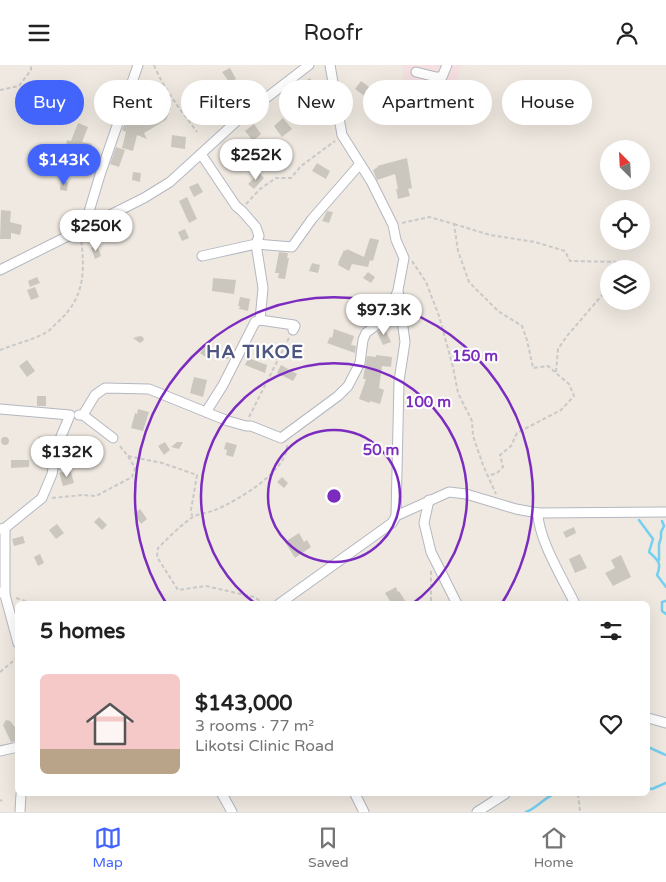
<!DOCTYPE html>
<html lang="en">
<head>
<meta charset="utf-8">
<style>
	body { margin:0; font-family:"Varela Round",sans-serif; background:#f6f6f6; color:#222; height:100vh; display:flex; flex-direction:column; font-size:19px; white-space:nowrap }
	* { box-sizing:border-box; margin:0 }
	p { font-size:16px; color:#767676 }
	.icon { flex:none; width:28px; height:28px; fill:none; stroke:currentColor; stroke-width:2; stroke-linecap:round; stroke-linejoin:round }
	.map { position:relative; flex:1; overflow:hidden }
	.details { position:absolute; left:15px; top:536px; width:635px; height:195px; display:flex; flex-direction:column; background:#fff; border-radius:8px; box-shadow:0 5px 20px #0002 }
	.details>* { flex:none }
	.top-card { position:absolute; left:15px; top:15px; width:636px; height:45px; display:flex; gap:10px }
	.needle { width:32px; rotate:336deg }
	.buttons { position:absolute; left:600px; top:75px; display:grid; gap:10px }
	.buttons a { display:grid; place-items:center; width:50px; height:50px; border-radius:50%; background:#fff; box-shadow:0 5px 20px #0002; font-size:25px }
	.price { position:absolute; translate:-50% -42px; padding:0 11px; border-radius:18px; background:#fff; color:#222; font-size:16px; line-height:32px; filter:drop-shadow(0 1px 2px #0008) }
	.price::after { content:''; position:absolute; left:50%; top:30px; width:15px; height:11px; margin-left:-8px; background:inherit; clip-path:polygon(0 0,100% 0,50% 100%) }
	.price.active { background:#4264fb; color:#fff }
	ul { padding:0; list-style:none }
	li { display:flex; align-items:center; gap:15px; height:125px; padding:0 25px }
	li+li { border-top:1px solid #e0e0e0 }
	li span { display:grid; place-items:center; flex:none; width:140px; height:100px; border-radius:8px; color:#555 }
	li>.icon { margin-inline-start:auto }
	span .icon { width:60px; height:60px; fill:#fffc; stroke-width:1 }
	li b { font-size:21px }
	h2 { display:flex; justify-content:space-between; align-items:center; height:60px; padding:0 25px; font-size:21px }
	.pill { padding:0 18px; border-radius:22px; background:#fff; box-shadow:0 5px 20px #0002; font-size:18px; line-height:45px }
	.pill.active { background:#4264fb; color:#fff }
	header { display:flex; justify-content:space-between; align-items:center; height:65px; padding:0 25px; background:#fff; font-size:22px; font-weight:600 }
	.menu { display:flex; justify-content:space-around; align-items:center; height:70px; border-top:1px solid #e0e0e0; background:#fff; font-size:14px; color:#767676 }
	.menu a { display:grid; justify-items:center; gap:2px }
	.menu .active { color:#4264fb }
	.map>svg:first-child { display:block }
	.medical { fill:#f5dfe0 }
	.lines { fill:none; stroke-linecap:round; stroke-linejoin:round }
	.stream { stroke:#75cff0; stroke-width:2.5 }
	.building { fill:#cbc7bf }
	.minor-casing { stroke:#b4b7c1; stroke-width:11 }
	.path { stroke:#c9c9c9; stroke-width:2; stroke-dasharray:4 2.5; stroke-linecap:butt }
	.minor { stroke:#fff; stroke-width:9 }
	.ring { fill:none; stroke:#7b2cbf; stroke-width:2.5 }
	.labels { text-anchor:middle; stroke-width:4; stroke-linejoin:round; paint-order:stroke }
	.district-label { font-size:19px; font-weight:bold; letter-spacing:1px; fill:#4d5680; stroke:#fff }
	.centre { fill:#7b2cbf; stroke:#fff; stroke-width:2.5 }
	.ring-label { font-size:15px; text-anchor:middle; font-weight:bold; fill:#7b2cbf; stroke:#fff; stroke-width:4; stroke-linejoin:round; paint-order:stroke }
</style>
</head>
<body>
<header><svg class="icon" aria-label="menu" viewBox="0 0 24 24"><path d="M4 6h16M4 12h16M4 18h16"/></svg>Roofr<svg class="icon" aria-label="person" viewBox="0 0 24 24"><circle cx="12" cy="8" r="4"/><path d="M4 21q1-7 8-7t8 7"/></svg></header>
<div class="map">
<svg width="666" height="747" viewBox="0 0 666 747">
	<rect width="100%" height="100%" fill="#efe9e1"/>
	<!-- medical -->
	<polygon class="medical" points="403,0 461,0 452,36 404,23"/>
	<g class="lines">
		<!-- stream -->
		<g class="stream">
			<path d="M639,455L653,474L649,487C658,495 662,498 657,510L666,522"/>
			<polyline points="659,495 659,479 661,473 661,467 664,461 662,456"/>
			<polyline points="666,536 662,537 662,546 666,549"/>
			<polyline points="648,682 666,690"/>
			<polyline points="648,723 652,724 666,718"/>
			<path d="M526,747C537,743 544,733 554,729"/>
		</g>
	</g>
	<!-- building -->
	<g class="building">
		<polygon points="230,3 236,14 230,18 222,7"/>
		<polygon points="310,13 316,23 310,26 304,17"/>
		<polygon points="361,16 372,24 366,32 355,24"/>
		<polygon points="200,21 206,32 190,41 190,47 182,34 187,31 186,28"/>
		<polygon points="153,35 171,43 166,55 144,68 147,74 137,70 133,86 122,83 126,67 122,65 128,51 143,58"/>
		<polygon points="312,41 320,53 311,59 303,47"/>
		<polygon points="283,53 292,64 282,72 274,61"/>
		<polygon points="78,58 88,62 82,77 92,79 91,86 73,84 72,95 61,94 62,87 65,88 67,75 71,76"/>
		<polygon points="254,59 261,69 253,76 245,66"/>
		<polygon points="172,70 186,72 185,84 171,82"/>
		<polygon points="116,82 125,85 119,102 110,99"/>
		<polygon points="407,93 412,123 408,124 410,131 398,134 396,124 398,124 395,109 377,115 373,105 378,102 377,101"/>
		<polygon points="317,98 330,106 326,114 312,106"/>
		<polygon points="133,107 141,108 140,117 132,115"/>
		<polygon points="259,108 264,113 254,124 248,119"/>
		<polygon points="61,116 68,117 67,126 60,125"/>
		<polygon points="198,118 203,127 194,132 189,122"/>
		<polygon points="187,132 197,154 189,158 179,136"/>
		<polygon points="1,145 11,146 10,157 22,160 20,170 11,168 11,174 0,174"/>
		<polygon points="327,146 333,147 329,158 322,156"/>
		<polygon points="185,164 189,173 182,176 178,167"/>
		<polygon points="370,173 379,175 373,196 370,195 368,202 352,199 349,206 338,200 339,198 338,198 344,185 346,186 347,184 364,192"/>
		<polygon points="97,180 101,191 95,194 91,183"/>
		<polygon points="279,187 288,188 287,193 289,193 285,214 278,213 279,208 275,208"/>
		<polygon points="312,198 320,200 318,208 309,206"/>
		<polygon points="368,207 375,212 371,218 363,213"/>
		<polygon points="37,212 40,218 30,222 28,216"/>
		<polygon points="213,213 236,215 234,229 212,226"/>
		<polygon points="35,222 39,232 31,235 27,225"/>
		<polygon points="240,232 250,234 248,246 239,244 240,241 238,241"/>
		<polygon points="384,262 391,277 383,280 377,267"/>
		<polygon points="334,264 354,271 351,280 356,281 355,288 327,278 330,272 332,273"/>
		<polygon points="140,271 143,272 144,275 140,278 133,273"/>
		<polygon points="205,281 213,288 208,294 200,288"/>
		<circle cx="226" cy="290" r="4"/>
		<polygon points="376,290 392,292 391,302 382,301 379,323 384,325 380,339 370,336 370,338 359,334 366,314 363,314 367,291 376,292"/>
		<polygon points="248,293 267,300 265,308 245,300"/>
		<polygon points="27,295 35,306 27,312 19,301"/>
		<polygon points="281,300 297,309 293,316 277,308"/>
		<polygon points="194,312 207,315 203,332 190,328"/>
		<rect x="37" y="331" width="9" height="10"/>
		<polygon points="138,344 149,347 143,366 131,363 135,348 137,349"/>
		<polygon points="45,371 46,380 39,380 38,372"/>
		<circle cx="5" cy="376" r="4"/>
		<polygon points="165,377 170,385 164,390 158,381"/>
		<polygon points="177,377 183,377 179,384 171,382"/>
		<polygon points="226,377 237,380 233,392 226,390 227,385 224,384"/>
		<polygon points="11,395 29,395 29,402 11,403"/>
		<polygon points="70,404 74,418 63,421 59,408"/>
		<polygon points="282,412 288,418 284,423 277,417"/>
		<polygon points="140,444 147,454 141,459 134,449"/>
		<polygon points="99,452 107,460 102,465 94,457"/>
		<polygon points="57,459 64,468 56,474 49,465"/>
		<polygon points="574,462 576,468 566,473 563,467"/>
		<polygon points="299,468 304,477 307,475 311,482 295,493 285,477"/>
		<polygon points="23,471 25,478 14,481 12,474"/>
		<polygon points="40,489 44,498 38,501 34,492"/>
		<polygon points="580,489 587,503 575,508 569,494"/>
		<polygon points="621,490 631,512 613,521 605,508 615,503 611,495"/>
		<polygon points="396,522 398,527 399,526 407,539 392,539 385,528"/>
		<polygon points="6,655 10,656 15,662 18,667 18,676 11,677 3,660"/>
	</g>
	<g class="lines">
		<defs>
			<g id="minor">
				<polyline points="330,0 342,70 371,116 393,160 396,175 404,193 398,225 405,277 399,316 396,451"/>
				<polyline points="416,7 436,12 442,12 447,0"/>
				<polyline points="201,89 236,141 242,146 256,162 259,171 256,179 263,223 260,255"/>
				<polyline points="89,159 88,150 100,110 138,0"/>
				<polyline points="202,191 256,179 292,182 312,154 360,99"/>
				<polyline points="0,205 144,133 170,117 239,54 309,0"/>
				<polyline points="0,344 70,350 57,381 52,409 42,433 5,463 0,464"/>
				<polyline points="206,347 223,320 255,257 260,255 294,260 295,261 293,265"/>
				<polyline points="79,350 83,350 113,373"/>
				<polyline points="83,350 95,330 105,323 149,324 228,356 246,361 251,361 281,373 338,331 348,321 360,298 363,275 366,268 384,254 397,228"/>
				<polyline points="429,435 424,458 431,487 457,539"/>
				<path d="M538,448C538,474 563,514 575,539"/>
				<polyline points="0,527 5,530 18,578"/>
				<polyline points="5,530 5,463"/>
				<polyline points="279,539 392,458 396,451 449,427 466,429 516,444 538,448 666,447"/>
				<polyline points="648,653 666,658"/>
				<polyline points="0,686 18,682"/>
				<polyline points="222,729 232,747"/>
				<polyline points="355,729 364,747"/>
				<polyline points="20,747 21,729"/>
				<polyline points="477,747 505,729"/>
			</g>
		</defs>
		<!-- minor casing -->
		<use href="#minor" class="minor-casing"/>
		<!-- path -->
		<g class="path">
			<path d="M154,0C164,25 181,45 197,67"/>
			<polyline points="0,25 19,21 31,5 31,0"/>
			<polyline points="246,139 260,124 276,113 291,113 301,101 335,76"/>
			<polyline points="402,158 429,152 454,159 458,186 469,217 498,246 522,261 527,275 533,303 548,301 569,319 574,331 561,345 517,368 511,381 500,390 503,402 497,408 488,411"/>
			<polyline points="454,159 490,170 535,177 565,186 570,196 622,197 620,204"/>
			<polyline points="412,196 426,217 439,251 453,302 458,328 472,356 473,371 483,400 496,429"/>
			<path d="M0,285C15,279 33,275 47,267C51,265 54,260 58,257C85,232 85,207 81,173"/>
			<polyline points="556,307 558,284 567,271 609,222"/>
			<polyline points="249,352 290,271"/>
			<polyline points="128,391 162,398 197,410 191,445 192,451"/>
			<polyline points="52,433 83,430 96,431 132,412 135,403 128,391 119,380"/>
			<polyline points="431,506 431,539"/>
			<polyline points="16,533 34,539"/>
			<path d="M265,539L254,532L206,521L178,525L157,492L158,483C166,475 184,457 193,452C199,448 208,448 215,445C237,436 288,406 287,380"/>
			<polyline points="0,607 18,592"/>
			<polyline points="578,729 580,746 579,747"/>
			<polyline points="0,735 2,736"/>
		</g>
		<!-- minor -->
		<use href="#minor" class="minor"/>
	</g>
	<!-- distance rings -->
	<g class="ring">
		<circle cx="334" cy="431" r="66"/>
		<path d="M256 539A133 133 0 1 1 412 539"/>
		<path d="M166 538A199 199 0 1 1 502 538"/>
	</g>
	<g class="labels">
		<!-- district labels -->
		<g class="district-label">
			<text x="255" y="293">HA TIKOE</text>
		</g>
	</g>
	<circle cx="334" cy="431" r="8" class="centre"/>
	<g class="ring-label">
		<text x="475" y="296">150 m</text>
		<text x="428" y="342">100 m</text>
		<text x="381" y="390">50 m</text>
	</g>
</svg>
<div class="buttons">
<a><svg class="needle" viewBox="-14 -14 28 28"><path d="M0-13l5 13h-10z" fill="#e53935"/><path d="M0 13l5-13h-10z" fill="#767676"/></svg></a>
<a><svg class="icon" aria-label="locate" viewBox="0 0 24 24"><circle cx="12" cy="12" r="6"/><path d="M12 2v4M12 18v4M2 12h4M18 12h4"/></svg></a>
<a><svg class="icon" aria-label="layers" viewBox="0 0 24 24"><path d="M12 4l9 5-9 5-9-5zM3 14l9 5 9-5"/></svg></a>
</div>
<b class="price" style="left:256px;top:116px">$252K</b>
<b class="price active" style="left:64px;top:121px">$143K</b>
<b class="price" style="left:96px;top:187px">$250K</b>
<b class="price" style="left:384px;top:271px">$97.3K</b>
<b class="price" style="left:67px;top:413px">$132K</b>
<div class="top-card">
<a class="pill active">Buy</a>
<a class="pill">Rent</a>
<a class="pill">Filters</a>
<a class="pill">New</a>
<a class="pill">Apartment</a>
<a class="pill">House</a>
</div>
<section class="details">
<h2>5 homes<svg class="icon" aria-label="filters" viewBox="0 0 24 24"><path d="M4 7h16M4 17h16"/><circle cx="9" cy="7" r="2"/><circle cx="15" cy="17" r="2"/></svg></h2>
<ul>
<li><span style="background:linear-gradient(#f6c9c9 75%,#b9a48a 0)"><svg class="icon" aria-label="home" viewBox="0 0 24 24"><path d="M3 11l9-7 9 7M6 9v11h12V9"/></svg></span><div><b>$143,000</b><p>3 rooms · 77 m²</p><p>Likotsi Clinic Road</p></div><svg class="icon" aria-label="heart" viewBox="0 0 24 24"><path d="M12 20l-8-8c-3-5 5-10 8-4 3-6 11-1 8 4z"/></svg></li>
</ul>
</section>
</div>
<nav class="menu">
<a class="active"><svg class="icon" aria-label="map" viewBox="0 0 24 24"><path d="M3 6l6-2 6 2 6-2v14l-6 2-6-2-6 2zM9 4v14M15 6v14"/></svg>Map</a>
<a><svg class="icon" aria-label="saved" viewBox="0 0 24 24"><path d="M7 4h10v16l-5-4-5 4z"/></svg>Saved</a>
<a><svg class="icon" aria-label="home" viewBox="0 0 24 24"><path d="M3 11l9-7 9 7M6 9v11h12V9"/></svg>Home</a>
</nav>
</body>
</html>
